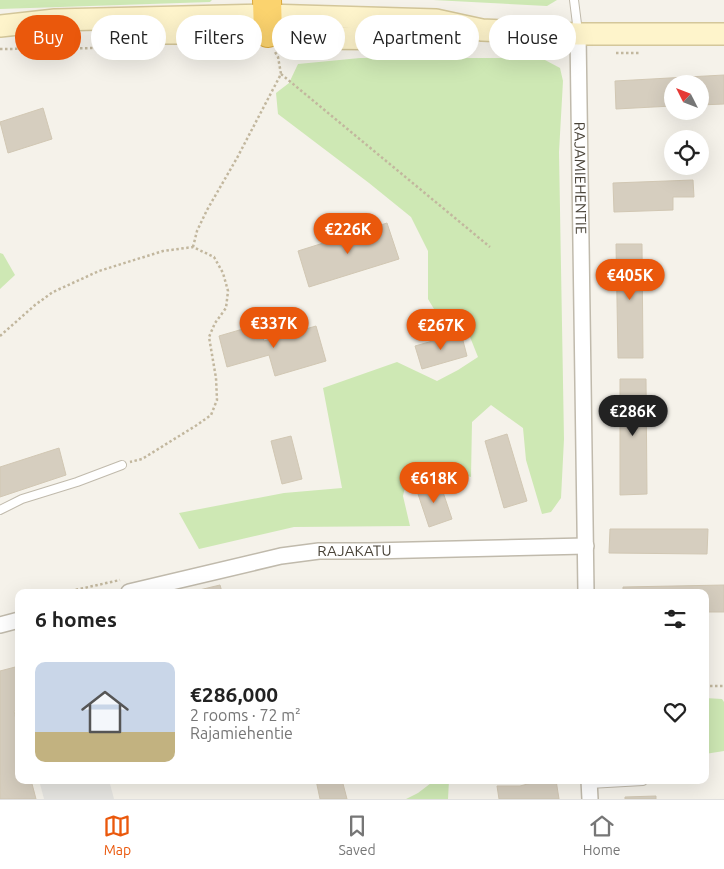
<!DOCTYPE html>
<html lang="en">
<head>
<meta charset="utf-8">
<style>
	body { margin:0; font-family:Ubuntu,sans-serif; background:#f2f2f2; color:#222; height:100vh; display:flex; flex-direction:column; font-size:19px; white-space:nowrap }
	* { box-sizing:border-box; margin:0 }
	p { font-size:16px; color:#767676 }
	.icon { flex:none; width:28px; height:28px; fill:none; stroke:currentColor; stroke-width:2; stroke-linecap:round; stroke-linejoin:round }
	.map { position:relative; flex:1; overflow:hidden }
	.drawer { position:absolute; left:15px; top:589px; width:694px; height:195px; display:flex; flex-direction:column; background:#fff; border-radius:10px; box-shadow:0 5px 20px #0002 }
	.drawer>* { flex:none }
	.guide { position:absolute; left:15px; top:15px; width:695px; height:45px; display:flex; gap:10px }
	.needle { width:32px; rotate:312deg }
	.buttons { position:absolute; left:664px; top:75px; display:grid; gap:10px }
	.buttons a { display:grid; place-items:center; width:45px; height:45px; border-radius:50%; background:#fff; box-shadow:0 5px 20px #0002; font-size:25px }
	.price { position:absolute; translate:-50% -42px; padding:0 11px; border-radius:18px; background:#ea580c; color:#fff; font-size:16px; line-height:32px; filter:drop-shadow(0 1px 2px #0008) }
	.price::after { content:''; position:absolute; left:50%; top:30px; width:15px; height:11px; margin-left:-8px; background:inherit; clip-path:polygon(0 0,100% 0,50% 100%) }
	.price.current { background:#222; color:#fff }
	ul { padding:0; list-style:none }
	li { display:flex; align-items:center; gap:15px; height:125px; padding:0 20px }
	li span { display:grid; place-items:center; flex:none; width:140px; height:100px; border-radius:10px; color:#555 }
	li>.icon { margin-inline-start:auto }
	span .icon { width:60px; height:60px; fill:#fffc; stroke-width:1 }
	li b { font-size:21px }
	h2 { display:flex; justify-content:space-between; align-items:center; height:60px; padding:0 20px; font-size:21px }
	.chip { padding:0 18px; border-radius:22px; background:#fff; box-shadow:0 5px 20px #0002; font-size:18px; line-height:45px }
	.chip.current { background:#ea580c; color:#fff }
	.dock { display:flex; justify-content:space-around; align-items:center; height:70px; border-top:1px solid #e0e0e0; background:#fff; font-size:14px; color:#767676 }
	.dock a { display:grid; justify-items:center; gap:2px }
	.dock .current { color:#ea580c }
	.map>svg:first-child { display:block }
	.green { fill:#cee8b4 }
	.parking { fill:#e6e5e1 }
	.building { fill:#d6cebf; stroke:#d1c7b3 }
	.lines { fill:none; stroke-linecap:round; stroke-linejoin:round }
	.lane-casing { stroke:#c0baac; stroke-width:10 }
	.street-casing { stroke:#c0baac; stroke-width:18 }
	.secondary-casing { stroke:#d4c79a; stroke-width:24 }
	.highway-casing { stroke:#dba93d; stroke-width:30 }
	.path { stroke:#c2b79e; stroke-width:2.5; stroke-dasharray:2.5 2.5; stroke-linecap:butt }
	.lane { stroke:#fff; stroke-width:8 }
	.street { stroke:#fff; stroke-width:15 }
	.secondary { stroke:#fef4cb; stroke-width:21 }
	.highway { stroke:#fbd36e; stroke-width:28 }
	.labels { text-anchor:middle; stroke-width:4; stroke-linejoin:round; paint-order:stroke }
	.street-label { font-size:15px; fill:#494338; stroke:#fff }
</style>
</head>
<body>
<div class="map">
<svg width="724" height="799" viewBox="0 0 724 799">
	<rect width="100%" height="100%" fill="#f5f2ea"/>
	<!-- green -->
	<g class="green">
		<polygon points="0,0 212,0 210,2 0,9"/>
		<polygon points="433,0 557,0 547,6"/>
		<polygon points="360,58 512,58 545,60 560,68 563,81 559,152 564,439 561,498 551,512 542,514 526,460 523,428 491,405 472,422 471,477 424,464 409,469 403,496 410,526 294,527 199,549 179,513 284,493 342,488 323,388 397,362 437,381 458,370 478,357 464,322 437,314 428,299 428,251 411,217 369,183 278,114 276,93 289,83 298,64"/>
		<polygon points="0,253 3,254 15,275 0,289"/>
		<polygon points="705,698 722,699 724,702 724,751 705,754"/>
		<polygon points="435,780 449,780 448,799 406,799 418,793"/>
	</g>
	<!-- parking -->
	<polygon class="parking" points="39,780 109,780 114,799 44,799"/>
	<!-- building -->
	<g class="building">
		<polygon points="724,75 724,104 700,105 700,84 672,84 672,106 616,109 615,81"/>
		<polygon points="43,108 52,139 8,153 0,122"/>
		<polygon points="693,180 694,197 673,197 673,210 614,212 613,183"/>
		<polygon points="387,223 399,259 309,287 298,251"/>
		<polygon points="616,244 642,244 643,358 618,358"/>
		<polygon points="260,324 264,341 316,326 326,361 275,376 269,355 227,367 219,336"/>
		<polygon points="461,333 467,356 422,369 415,346"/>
		<polygon points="620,379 646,379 647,494 620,495"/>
		<polygon points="507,434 527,501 504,508 485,441"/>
		<polygon points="291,436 302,479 282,484 271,441"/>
		<polygon points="59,448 66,475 0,497 0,467"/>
		<polygon points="439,480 452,519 429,527 416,488"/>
		<polygon points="610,529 708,529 707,554 609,553"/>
		<polygon points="220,585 222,592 191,592"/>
		<polygon points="724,585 724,612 705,612 705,592 623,592 623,587"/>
		<polygon points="19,666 19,710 14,711 19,732 19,780 31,780 36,799 0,799 0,671"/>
		<polygon points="316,780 342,780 347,799 320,799"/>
		<polygon points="543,780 556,780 559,799 499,799 497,786 520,786"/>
		<polygon points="656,796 656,799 625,799 625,797"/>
	</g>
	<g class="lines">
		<defs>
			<g id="lane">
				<polyline points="574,0 578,32"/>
				<polyline points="0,510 22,499 77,482 122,465"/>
				<polyline points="589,784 643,781"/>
			</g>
			<g id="street">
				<path id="s1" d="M578,34L586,592"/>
				<path id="s2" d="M129,592L281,556L319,551H370L586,546"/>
				<polyline points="0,625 19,620"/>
				<polyline points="589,780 590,799"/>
			</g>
			<g id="secondary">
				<polyline points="0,26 55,20 266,15 436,20 482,30 578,34 724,34"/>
				<polyline points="111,33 268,33 306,38 430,39 472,32"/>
			</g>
			<polyline id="highway" points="267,0 268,33"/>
		</defs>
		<!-- lane casing -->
		<use href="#lane" class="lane-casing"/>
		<!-- street casing -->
		<use href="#street" class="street-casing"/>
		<!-- secondary casing -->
		<use href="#secondary" class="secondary-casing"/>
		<!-- highway casing -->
		<use href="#highway" class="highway-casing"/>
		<!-- path -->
		<g class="path">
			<polyline points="0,49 101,48"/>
			<polyline points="616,53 641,53"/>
			<polyline points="281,74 490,247"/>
			<polyline points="193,247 197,231 207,210 237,158 281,74 278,57 275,52"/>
			<polyline points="0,336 35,305 53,292 99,271 163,251 193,247 214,257 223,273 228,291 226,308 215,323 209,337 216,378 217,400 211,415 197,425 142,459 130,462"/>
			<polyline points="66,592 120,580"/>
			<polyline points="705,686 724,686"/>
		</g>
		<!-- lane -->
		<use href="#lane" class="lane"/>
		<!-- street -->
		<use href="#street" class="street"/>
		<!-- secondary -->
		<use href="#secondary" class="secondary"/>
		<!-- highway -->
		<use href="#highway" class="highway"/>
	</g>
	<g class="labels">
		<!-- street labels -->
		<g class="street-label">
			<text dy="5" stroke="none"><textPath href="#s1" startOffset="144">RAJAMIEHENTIE</textPath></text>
			<text dy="5" stroke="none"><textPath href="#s2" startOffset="230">RAJAKATU</textPath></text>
		</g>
	</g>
</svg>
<div class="buttons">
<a><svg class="needle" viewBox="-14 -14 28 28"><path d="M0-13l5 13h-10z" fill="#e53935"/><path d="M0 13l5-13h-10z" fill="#767676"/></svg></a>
<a><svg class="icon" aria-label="locate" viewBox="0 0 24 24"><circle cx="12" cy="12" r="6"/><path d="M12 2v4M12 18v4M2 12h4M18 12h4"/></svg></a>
</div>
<b class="price" style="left:348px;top:255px">€226K</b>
<b class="price" style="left:630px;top:301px">€405K</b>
<b class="price" style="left:274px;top:349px">€337K</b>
<b class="price" style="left:441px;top:351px">€267K</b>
<b class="price current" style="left:633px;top:437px">€286K</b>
<b class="price" style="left:434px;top:504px">€618K</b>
<div class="guide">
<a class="chip current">Buy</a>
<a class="chip">Rent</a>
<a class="chip">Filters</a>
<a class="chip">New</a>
<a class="chip">Apartment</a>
<a class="chip">House</a>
</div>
<section class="drawer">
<h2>6 homes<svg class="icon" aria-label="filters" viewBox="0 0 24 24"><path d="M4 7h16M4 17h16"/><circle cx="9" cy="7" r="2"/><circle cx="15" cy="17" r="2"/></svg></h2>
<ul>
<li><span style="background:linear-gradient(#c9d6e8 70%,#c2b280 0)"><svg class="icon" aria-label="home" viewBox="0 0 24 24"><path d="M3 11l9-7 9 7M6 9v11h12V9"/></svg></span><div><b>€286,000</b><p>2 rooms · 72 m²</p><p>Rajamiehentie</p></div><svg class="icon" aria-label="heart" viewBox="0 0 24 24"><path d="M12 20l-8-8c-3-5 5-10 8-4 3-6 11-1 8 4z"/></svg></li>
</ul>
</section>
</div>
<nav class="dock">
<a class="current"><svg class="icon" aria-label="map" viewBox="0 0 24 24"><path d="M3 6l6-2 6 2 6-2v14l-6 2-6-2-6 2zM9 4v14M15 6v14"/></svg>Map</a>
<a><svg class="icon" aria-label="saved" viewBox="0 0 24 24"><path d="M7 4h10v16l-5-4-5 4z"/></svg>Saved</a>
<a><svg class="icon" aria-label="home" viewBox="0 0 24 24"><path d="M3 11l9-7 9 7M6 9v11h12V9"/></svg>Home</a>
</nav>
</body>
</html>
